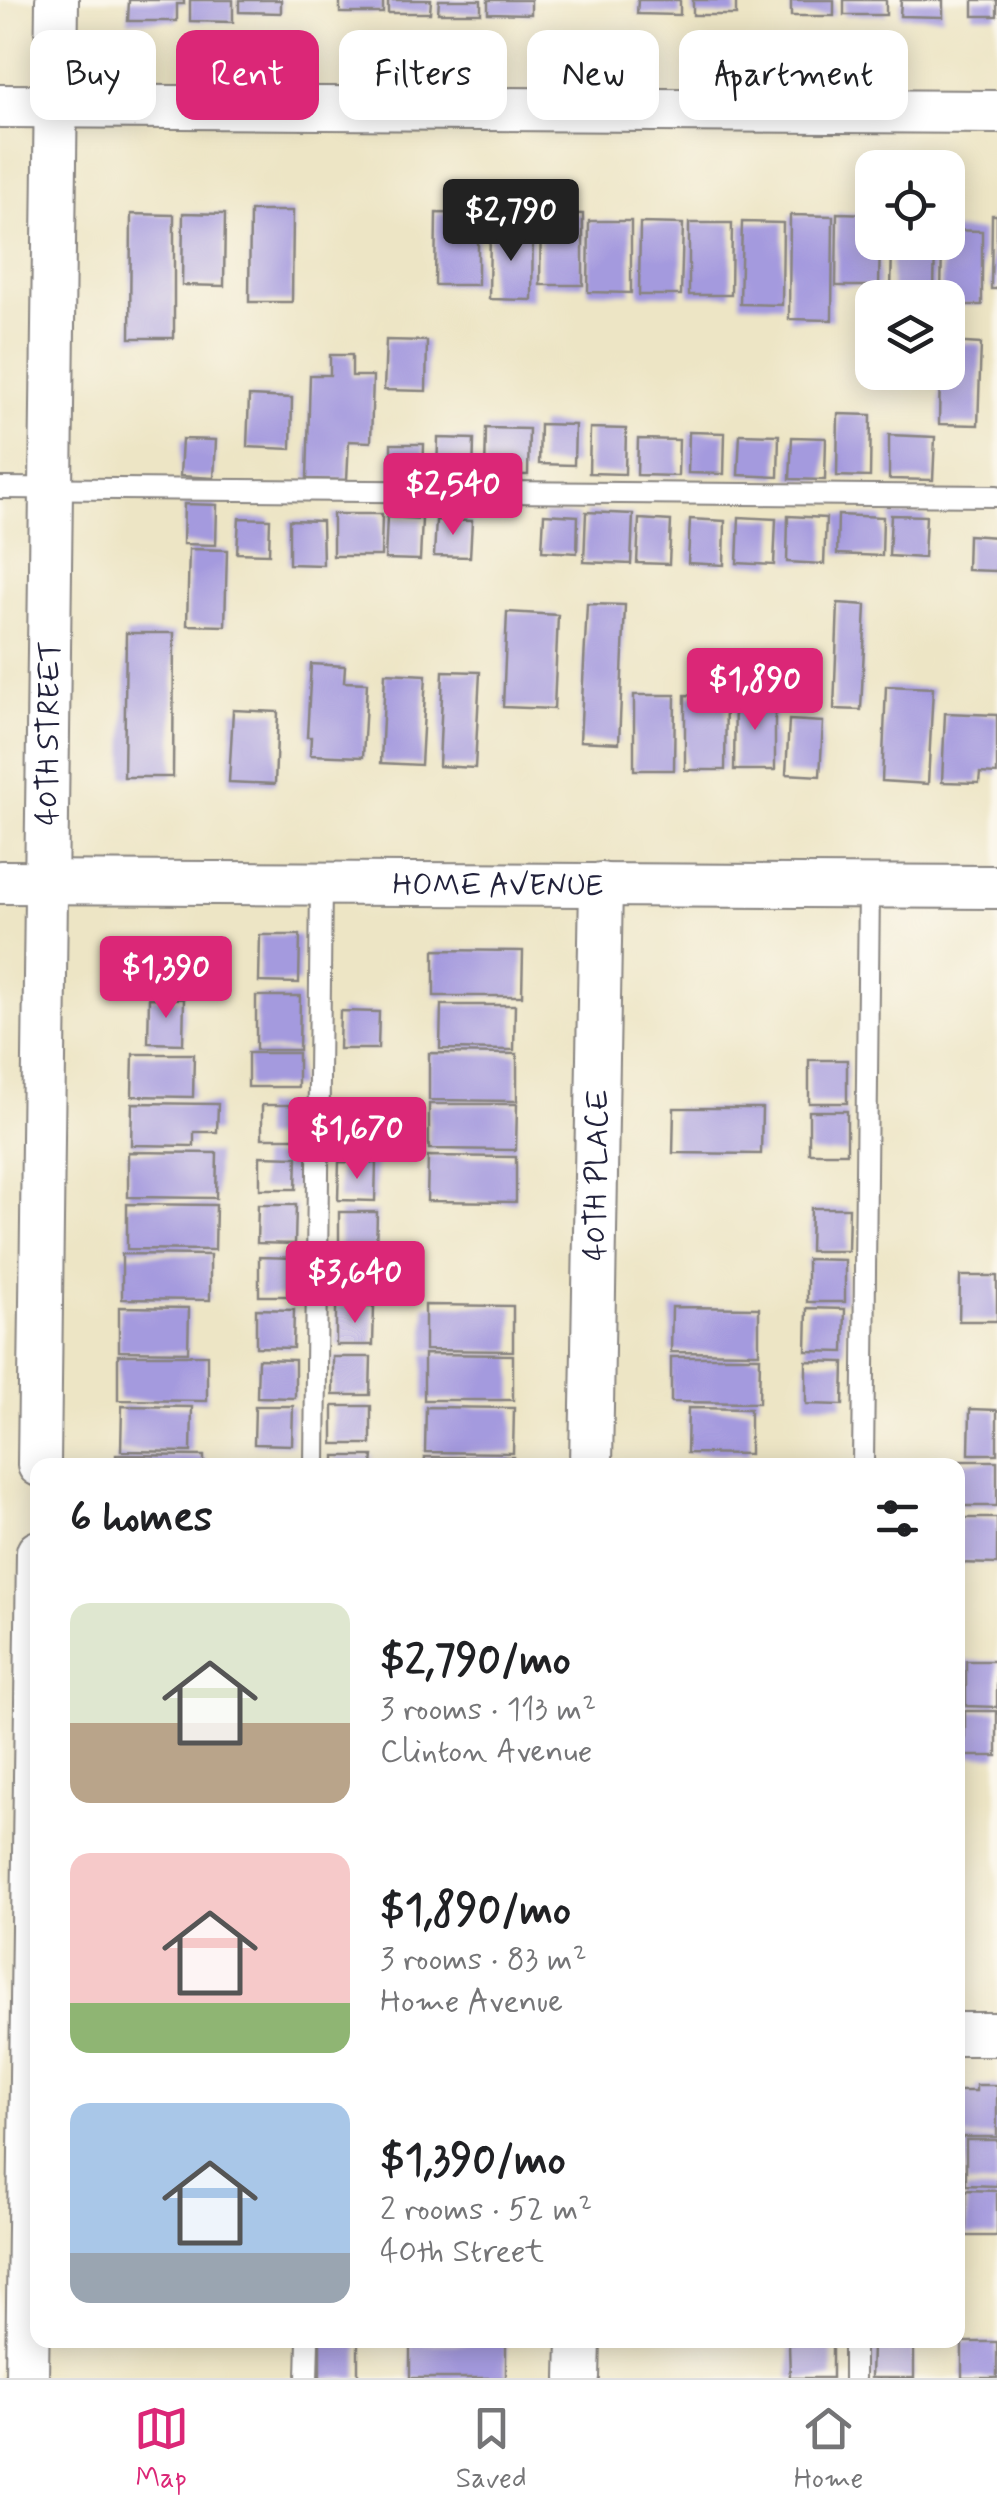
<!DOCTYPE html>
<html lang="en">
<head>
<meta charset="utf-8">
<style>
	body { margin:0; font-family:Mynerve,sans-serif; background:#f2f2f2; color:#202124; height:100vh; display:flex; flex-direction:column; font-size:38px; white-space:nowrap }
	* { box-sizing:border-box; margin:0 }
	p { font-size:32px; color:#757577 }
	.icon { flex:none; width:55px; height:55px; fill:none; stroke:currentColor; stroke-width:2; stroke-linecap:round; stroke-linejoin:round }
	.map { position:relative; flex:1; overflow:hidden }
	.sheet { position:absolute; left:30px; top:1458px; width:935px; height:890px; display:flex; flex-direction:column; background:#fff; border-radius:20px; box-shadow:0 5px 25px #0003 }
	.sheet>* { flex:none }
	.hud { position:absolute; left:30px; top:30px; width:938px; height:90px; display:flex; gap:20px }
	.buttons { position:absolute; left:855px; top:150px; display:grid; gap:20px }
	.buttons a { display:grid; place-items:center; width:110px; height:110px; border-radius:20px; background:#fff; box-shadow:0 5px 25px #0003; font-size:50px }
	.price { position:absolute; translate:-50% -85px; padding:0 22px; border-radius:10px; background:#db2777; color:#fff; font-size:32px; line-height:65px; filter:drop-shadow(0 2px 5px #0008) }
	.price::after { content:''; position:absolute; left:50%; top:60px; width:30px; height:22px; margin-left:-15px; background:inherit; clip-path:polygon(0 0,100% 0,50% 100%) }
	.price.current { background:#222; color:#fff }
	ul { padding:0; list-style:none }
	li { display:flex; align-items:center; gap:30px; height:250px; padding:0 40px }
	li span { display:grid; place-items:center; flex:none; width:280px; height:200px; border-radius:20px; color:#555 }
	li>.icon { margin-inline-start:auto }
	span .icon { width:120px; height:120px; fill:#fffc; stroke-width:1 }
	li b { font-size:42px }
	h2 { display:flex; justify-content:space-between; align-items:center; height:120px; padding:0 40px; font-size:42px }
	.chip { padding:0 35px; border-radius:20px; background:#fff; box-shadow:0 5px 25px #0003; font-size:35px; line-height:90px }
	.chip.current { background:#db2777; color:#fff }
	.tab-bar { display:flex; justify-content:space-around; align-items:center; height:140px; border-top:2px solid #e0e0e0; background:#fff; font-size:28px; color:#757577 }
	.tab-bar a { display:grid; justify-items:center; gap:5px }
	.tab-bar .current { color:#db2777 }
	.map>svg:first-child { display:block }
	.building { fill:#a49ade }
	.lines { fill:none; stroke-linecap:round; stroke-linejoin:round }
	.lane-casing { stroke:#888480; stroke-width:24 }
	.street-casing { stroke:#888480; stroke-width:46 }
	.lane { stroke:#fff; stroke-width:20 }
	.street { stroke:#fff; stroke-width:42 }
	.labels { text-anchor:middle; stroke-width:10; stroke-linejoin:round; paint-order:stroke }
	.street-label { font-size:30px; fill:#22223b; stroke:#fbf7ec }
</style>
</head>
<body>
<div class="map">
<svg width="997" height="2378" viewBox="0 0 997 2378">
	<rect width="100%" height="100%" fill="#fbf7ec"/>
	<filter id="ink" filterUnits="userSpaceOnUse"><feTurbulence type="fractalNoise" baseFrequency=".01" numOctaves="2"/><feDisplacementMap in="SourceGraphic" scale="20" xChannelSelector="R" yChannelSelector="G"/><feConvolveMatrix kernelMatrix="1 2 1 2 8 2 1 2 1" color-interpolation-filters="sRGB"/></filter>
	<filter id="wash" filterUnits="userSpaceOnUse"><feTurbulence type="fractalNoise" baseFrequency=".0048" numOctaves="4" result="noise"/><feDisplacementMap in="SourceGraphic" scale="40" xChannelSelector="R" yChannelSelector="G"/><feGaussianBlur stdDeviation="2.25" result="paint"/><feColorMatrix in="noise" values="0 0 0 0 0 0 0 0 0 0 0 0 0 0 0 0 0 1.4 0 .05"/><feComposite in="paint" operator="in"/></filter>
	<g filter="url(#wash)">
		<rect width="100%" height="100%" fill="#ede5c5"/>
		<g id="blocks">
			<!-- building -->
			<g class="building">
				<polygon points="129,0 184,0 184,4 177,4 177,21 128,21"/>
				<polygon points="190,0 233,0 233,22 190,21"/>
				<polygon points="239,0 281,0 281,13 239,12"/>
				<rect x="340" y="0" width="43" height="13"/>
				<polygon points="388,0 431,0 430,13 388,13"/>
				<polygon points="439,0 481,0 481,13 438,13"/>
				<polygon points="488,0 531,0 531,14 488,13"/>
				<polygon points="638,0 680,0 680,15 637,14"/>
				<rect x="693" y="0" width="43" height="15"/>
				<rect x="791" y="0" width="43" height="16"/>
				<rect x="844" y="0" width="42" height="15"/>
				<polygon points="901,0 943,0 943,17 900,16"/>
				<rect x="973" y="0" width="24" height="16"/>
				<polygon points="250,211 293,211 292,302 249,302"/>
				<polygon points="183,213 225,214 224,286 182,285"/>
				<polygon points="436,213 478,214 478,285 435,285"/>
				<polygon points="541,213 583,214 583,285 540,285"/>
				<polygon points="837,213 872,214 872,242 880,242 879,286 836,286"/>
				<polygon points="131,214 174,215 174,338 130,338"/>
				<polygon points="790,215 833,216 832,320 789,319"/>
				<polygon points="992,215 997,215 997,289 991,289"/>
				<polygon points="589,221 631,221 631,293 588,292"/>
				<polygon points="742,222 783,223 782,305 740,304"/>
				<polygon points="640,223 683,224 681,295 639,295"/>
				<polygon points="689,223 732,223 731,295 689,295"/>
				<polygon points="490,227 533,228 532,300 489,299"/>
				<polygon points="948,230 982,231 982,305 948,305 948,298 941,298 942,242 948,242"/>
				<polygon points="892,242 935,242 934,293 891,293"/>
				<polygon points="386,340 427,341 426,391 384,390"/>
				<polygon points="948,342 981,344 978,425 939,424 940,372 948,372"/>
				<polygon points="330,355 352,355 352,376 373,376 371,442 349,441 347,480 307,479 310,375 330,375"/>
				<polygon points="249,396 292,398 291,449 247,447"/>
				<polygon points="838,414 871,415 870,477 837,476"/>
				<polygon points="540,424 575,425 574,465 539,464"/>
				<polygon points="486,428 529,429 528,475 485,474"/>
				<polygon points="590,428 626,429 625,474 589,473"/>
				<polygon points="689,432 725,433 724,474 688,473"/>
				<polygon points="740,434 779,435 778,477 738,475"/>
				<polygon points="889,435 935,437 933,480 889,479"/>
				<polygon points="792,437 826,438 825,480 790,479"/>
				<polygon points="438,438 474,439 473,480 437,479"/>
				<polygon points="182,439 216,440 214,478 180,476"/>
				<polygon points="638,439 679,440 678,476 637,475"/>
				<polygon points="391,444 424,444 423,480 391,479"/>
				<polygon points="184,504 217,505 216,545 183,544"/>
				<polygon points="586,512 633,514 631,564 584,562"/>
				<polygon points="333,514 382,514 381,556 333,556"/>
				<polygon points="544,514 578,516 577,553 542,551"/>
				<polygon points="838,515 883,517 882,556 837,554"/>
				<polygon points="891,515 926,516 924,558 889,556"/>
				<polygon points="788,516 826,518 824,564 787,562"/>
				<polygon points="387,517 422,519 420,560 385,559"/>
				<polygon points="739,517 776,519 774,565 737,563"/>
				<polygon points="239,518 270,519 269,554 237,553"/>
				<polygon points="639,519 671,521 669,564 637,563"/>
				<polygon points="690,519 725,521 724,565 688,563"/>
				<polygon points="289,520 322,521 323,565 289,564"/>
				<polygon points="436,520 472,521 470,557 434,556"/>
				<polygon points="968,535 997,537 996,571 967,570"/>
				<polygon points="189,549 227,550 225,626 187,625"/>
				<polygon points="838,603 866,605 861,710 834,709"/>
				<polygon points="587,604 625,605 619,743 580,741"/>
				<polygon points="507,612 558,615 554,709 503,707"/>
				<polygon points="126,633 174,633 173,777 124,777"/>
				<polygon points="311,664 345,666 344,682 367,683 363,757 310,755 311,737 307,737"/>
				<polygon points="443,671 480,672 475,768 439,766"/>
				<polygon points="385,673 426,675 421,765 381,763"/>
				<polygon points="886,686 933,688 928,784 882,781"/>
				<polygon points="634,695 675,695 674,770 634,770"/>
				<polygon points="685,695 726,696 725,770 685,770"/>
				<polygon points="735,695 775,696 775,770 734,770"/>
				<polygon points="233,710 278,712 275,784 229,782"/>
				<polygon points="945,713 997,715 997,774 980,773 979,783 942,782"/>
				<polygon points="789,720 823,722 820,776 786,774"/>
				<polygon points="260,935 300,935 299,983 259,982"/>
				<polygon points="434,950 523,951 522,996 434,996"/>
				<polygon points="256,996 300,996 299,1050 256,1050"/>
				<polygon points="149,998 184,999 183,1044 148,1043"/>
				<polygon points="441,1005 515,1005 514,1050 440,1049"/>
				<polygon points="340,1011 379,1012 378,1049 339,1049"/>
				<rect x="248" y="1053" width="50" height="34"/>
				<polygon points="429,1053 517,1054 517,1101 429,1100"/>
				<polygon points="133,1054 194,1054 193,1097 132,1096"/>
				<rect x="809" y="1060" width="38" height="43"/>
				<polygon points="132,1103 218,1104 217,1132 194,1132 194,1146 131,1145"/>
				<polygon points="429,1104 517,1104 516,1150 429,1149"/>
				<rect x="262" y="1105" width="36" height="33"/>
				<polygon points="674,1108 762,1108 761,1154 673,1153"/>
				<polygon points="338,1111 376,1111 375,1149 338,1148"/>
				<rect x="809" y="1111" width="38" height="42"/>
				<polygon points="128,1152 217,1153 216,1198 128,1197"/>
				<polygon points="260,1156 297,1157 296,1189 260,1189"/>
				<polygon points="428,1156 516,1157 516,1202 427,1201"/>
				<polygon points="339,1162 376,1163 375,1201 338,1200"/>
				<polygon points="127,1204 216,1205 215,1250 127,1249"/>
				<polygon points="258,1205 296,1205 295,1244 257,1243"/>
				<polygon points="811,1208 849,1208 848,1251 810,1251"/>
				<polygon points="339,1212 377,1212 376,1251 339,1250"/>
				<polygon points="122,1254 210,1255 210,1300 122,1299"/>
				<polygon points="338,1255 375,1256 375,1294 337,1294"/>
				<polygon points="259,1257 296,1258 296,1296 259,1296"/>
				<polygon points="807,1259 845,1260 845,1302 807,1302"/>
				<polygon points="960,1276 997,1276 997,1321 959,1321"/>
				<polygon points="425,1305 513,1306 513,1351 425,1350"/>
				<polygon points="336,1306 374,1307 373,1345 336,1345"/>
				<polygon points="119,1307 189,1308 188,1352 119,1351"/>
				<polygon points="672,1307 759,1308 759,1353 671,1352"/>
				<polygon points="807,1308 845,1309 844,1352 806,1351"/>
				<polygon points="256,1309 294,1310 293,1348 256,1347"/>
				<polygon points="424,1354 513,1355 513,1400 424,1400"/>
				<polygon points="118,1355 207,1355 207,1401 118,1400"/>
				<polygon points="333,1357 371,1357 370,1395 333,1395"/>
				<polygon points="671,1357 760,1357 759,1403 671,1402"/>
				<polygon points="258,1359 295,1360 295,1398 257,1397"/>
				<polygon points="806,1361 844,1362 843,1405 806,1404"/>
				<polygon points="122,1406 192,1407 191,1452 121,1451"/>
				<polygon points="255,1406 293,1406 292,1445 254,1444"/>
				<rect x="333" y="1406" width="38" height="38"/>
				<polygon points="426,1407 514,1408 513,1453 425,1452"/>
				<polygon points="688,1408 750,1409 750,1454 687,1453"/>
				<polygon points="970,1409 997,1410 997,1454 969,1454"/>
				<polygon points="116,1455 204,1456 204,1465 116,1465"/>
				<polygon points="335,1456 373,1456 372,1465 335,1465"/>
				<polygon points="425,1457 513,1457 513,1465 424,1465"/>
				<polygon points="947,1461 997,1461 997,1506 958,1506 958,1465 947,1465"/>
				<polygon points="958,1518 997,1518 997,1564 958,1563"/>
				<polygon points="966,1661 997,1661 997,1707 966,1706"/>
				<rect x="965" y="1711" width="32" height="45"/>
				<polygon points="976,2085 997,2085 997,2137 958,2137 958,2091 976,2091"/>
				<polygon points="966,2140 997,2140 997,2186 966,2185"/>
				<polygon points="966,2190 997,2191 997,2236 966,2236"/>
				<rect x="320" y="2341" width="38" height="37"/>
				<rect x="962" y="2342" width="35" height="36"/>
				<polygon points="410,2343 506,2344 506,2378 410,2378"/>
				<polygon points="789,2344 832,2344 832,2378 790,2378"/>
				<polygon points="872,2345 914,2345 914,2378 871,2378"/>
			</g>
		</g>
	</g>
	<g filter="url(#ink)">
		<use href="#blocks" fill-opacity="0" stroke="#888480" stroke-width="2.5"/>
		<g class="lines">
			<defs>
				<g id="lane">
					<polyline points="0,488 997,496"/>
					<polyline points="315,1465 321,883"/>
					<polyline points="863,1465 869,886"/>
					<polyline points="307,2378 308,2340"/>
					<polyline points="854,2378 854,2340"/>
				</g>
				<g id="street">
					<polyline points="0,106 997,112"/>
					<path id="s1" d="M0,882L997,887"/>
					<path id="s2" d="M39,1465L57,0"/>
					<path id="s3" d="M591,1465L601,884"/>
					<polyline points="958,2034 997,2034"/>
					<polyline points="27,2378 38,1552"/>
					<polyline points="578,2378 579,2340"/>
				</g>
			</defs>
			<!-- lane casing -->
			<use href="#lane" class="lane-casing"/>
			<!-- street casing -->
			<use href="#street" class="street-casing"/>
			<!-- lane -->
			<use href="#lane" class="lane"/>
			<!-- street -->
			<use href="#street" class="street"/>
		</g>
	</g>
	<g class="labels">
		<!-- street labels -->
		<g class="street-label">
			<text dy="10" stroke="none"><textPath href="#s2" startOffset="732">40TH STREET</textPath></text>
			<text dy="10" stroke="none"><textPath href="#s1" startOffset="498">HOME AVENUE</textPath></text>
			<text dy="10" stroke="none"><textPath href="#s3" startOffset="290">40TH PLACE</textPath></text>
		</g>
	</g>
</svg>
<div class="buttons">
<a><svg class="icon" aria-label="locate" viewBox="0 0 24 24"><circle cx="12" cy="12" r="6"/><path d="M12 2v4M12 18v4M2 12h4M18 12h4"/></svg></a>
<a><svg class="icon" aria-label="layers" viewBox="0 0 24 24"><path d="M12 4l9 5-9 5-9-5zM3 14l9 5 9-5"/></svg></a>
</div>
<b class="price current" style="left:511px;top:264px">$2,790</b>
<b class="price" style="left:453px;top:538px">$2,540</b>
<b class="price" style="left:755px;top:733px">$1,890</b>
<b class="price" style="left:166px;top:1021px">$1,390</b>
<b class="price" style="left:357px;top:1182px">$1,670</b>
<b class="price" style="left:355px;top:1326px">$3,640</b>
<div class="hud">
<a class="chip">Buy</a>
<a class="chip current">Rent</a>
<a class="chip">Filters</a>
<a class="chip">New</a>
<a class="chip">Apartment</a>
</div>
<section class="sheet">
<h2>6 homes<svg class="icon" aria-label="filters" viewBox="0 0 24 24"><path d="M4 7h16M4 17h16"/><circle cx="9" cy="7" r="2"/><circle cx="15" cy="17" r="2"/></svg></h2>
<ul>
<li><span style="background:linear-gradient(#dfe7d0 60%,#b9a48a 0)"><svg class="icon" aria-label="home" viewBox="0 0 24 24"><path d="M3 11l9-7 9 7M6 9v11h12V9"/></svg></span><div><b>$2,790/mo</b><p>3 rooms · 113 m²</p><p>Clinton Avenue</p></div></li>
<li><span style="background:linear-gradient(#f6c9c9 75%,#8fb573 0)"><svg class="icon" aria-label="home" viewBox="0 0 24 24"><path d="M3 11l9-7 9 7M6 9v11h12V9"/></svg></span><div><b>$1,890/mo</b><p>3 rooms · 83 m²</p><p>Home Avenue</p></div></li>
<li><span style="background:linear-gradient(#a9c7e8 75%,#9aa5b1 0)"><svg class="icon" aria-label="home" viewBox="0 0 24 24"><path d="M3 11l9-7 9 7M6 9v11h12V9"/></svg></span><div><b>$1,390/mo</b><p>2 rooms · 52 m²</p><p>40th Street</p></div></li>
</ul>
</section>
</div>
<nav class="tab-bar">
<a class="current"><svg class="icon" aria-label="map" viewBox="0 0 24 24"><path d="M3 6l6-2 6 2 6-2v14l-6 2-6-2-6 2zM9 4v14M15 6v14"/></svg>Map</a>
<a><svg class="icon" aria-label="saved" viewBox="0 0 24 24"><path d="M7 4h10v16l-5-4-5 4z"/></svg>Saved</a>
<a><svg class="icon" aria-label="home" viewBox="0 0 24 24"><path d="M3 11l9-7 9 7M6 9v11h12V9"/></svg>Home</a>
</nav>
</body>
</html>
